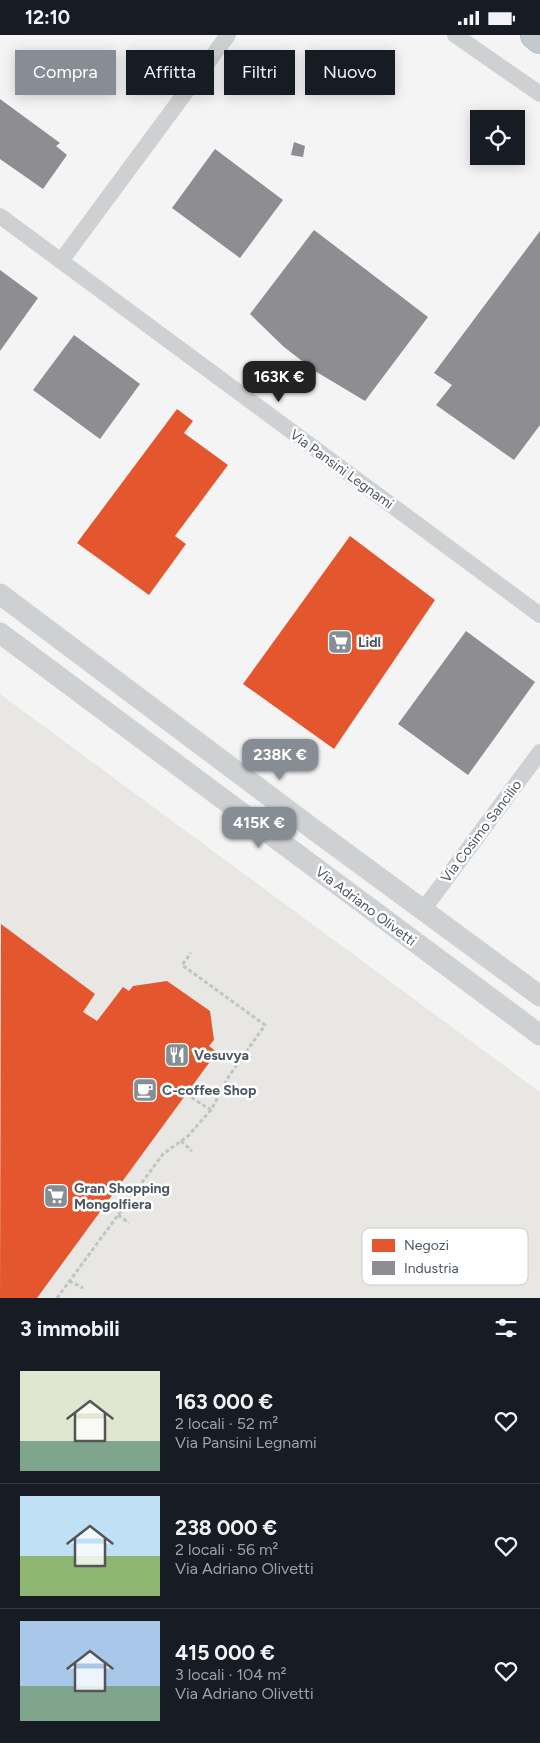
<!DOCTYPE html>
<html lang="it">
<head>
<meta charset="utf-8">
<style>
	body { margin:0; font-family:Figtree,sans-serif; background:#242831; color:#f1f3f6; height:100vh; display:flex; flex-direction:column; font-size:19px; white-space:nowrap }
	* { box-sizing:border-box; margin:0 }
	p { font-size:16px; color:#9ea1a6 }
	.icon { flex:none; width:28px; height:28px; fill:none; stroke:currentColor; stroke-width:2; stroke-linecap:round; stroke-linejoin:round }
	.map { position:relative; height:1263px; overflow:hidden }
	.panel { display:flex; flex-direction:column; background:#171b24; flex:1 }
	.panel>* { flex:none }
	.guide { position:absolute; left:15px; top:15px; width:510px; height:45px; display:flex; gap:10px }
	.buttons { position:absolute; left:470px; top:75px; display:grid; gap:10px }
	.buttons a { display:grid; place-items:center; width:55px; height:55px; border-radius:0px; background:#171b24; box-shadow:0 2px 12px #0003; font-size:25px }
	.price { position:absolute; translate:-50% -42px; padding:0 11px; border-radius:10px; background:#868d94; color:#fff; font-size:16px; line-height:32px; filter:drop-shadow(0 1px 2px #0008) }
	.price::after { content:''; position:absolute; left:50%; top:30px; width:15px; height:11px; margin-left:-8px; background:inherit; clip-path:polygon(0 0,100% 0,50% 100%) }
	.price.current { background:#222; color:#fff }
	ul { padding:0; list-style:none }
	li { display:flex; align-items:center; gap:15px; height:125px; padding:0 20px }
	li+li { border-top:1px solid #363941 }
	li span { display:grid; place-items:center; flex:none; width:140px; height:100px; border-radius:0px; color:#555 }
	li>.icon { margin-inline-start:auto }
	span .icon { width:60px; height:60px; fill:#fffc; stroke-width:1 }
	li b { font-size:21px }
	h2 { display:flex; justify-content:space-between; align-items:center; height:60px; padding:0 20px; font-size:21px }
	.chip { padding:0 18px; border-radius:0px; background:#171b24; box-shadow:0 2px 12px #0003; font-size:18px; line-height:45px }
	.chip.current { background:#868d94; color:#fff }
	.status { display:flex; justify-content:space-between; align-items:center; height:35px; padding:0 25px; background:#171b24; direction:ltr }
	.status svg { height:14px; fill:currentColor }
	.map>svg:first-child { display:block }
	.commercial { fill:#e8e7e3 }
	.shops { fill:#e4572e }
	.industry { fill:#8d8d92 }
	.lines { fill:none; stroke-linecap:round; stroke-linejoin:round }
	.trunk-casing { stroke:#b9bec3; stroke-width:30 }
	.path { stroke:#bcc7c4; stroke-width:3; stroke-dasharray:4 2.5; stroke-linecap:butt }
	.minor { stroke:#ced0d2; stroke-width:16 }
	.tertiary { stroke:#ced0d2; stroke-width:21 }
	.trunk { stroke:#c4c9cd; stroke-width:28 }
	.labels { text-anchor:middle; stroke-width:5; stroke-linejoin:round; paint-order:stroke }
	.street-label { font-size:14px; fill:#4a5661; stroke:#fff }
	.poi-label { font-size:14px; font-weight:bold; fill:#4a5661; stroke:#fff; text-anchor:start }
	.key { fill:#fff; stroke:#c9ccd0; stroke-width:1 }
	.key-label { font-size:14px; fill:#4a5661 }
</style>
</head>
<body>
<div class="status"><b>12:10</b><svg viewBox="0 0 49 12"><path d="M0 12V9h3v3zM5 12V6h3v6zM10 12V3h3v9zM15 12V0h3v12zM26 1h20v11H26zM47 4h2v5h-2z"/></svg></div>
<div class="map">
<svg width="540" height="1263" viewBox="0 0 540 1263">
	<rect width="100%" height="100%" fill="#f4f4f4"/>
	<!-- commercial -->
	<polygon class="commercial" points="0,659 540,1057 540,1263 0,1263"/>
	<!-- shops -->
	<g class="shops">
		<polygon points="177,374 193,386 184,398 228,430 175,501 186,509 149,560 77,508"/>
		<polygon points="350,501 435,565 334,714 243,649"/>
		<polygon points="1,889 95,959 83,977 97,986 123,952 129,956 133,951 167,946 210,976 214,1005 209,1011 217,1017 37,1263 0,1263"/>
	</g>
	<!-- industry -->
	<g class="industry">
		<polygon points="0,64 60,108 56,111 67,120 43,154 0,124"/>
		<polygon points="294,107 305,111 303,122 291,120"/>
		<polygon points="215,114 283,165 240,223 172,173"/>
		<polygon points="314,195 428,282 365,366 315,336 284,312 250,279"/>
		<polygon points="540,196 540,390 514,425 436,370 452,350 434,338"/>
		<polygon points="0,235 38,263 0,316"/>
		<polygon points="74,300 140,349 100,404 33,355"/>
		<polygon points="466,596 535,647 468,740 398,689"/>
	</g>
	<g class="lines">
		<defs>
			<polyline id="trunk" points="535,0 540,4"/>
		</defs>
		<!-- trunk casing -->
		<use href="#trunk" class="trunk-casing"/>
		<!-- path -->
		<g class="path">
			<polyline points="245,1019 251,1023"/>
			<polyline points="186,1059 211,1075 229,1041 265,990 182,930 191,918"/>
			<polyline points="181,1106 192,1116"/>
			<polyline points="118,1180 129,1188"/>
			<polyline points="69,1246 83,1253"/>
			<polyline points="57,1263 163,1119 188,1101 211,1075"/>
		</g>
		<!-- minor -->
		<g class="minor">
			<polyline points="455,0 540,59"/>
			<polyline points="0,181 540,580"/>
			<polyline points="61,226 228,0"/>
			<polyline points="423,875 540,717"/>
		</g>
		<!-- tertiary -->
		<g class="tertiary">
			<polyline points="0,559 313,794 540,961"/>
			<polyline points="0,598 540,1000"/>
		</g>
		<!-- trunk -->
		<use href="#trunk" class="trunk"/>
	</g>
	<!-- icons -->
	<defs>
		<symbol id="supermarket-square" viewBox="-11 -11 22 22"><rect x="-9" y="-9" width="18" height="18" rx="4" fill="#868d94" stroke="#fff"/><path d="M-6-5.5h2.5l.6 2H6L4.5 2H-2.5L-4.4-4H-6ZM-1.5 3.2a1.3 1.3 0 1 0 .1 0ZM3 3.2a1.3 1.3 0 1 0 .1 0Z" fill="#fff"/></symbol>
		<symbol id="restaurant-square" viewBox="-11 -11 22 22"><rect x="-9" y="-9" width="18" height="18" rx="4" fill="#868d94" stroke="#fff"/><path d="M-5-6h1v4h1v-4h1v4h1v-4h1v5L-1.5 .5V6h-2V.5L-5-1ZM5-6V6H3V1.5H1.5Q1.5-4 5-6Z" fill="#fff"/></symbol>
		<symbol id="cafe-square" viewBox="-11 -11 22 22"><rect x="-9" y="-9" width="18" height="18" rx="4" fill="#868d94" stroke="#fff"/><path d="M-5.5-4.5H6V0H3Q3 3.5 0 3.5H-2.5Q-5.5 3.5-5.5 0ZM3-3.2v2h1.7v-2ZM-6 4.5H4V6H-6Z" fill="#fff"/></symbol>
	</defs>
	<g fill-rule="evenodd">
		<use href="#supermarket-square" x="326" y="593" width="28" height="28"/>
		<use href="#restaurant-square" x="163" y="1006" width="28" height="28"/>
		<use href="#cafe-square" x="131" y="1041" width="28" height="28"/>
		<use href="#supermarket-square" x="42" y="1147" width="28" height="28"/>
	</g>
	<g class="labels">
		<!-- street labels -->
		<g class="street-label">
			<text transform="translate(342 434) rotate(36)" y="5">Via Pansini Legnami</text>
			<text transform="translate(481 796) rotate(-53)" y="5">Via Cosimo Sancilio</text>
			<text transform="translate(366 871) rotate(37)" y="5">Via Adriano Olivetti</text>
		</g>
		<!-- poi labels -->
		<g class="poi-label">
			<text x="358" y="612">Lidl</text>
			<text x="194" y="1025">Vesuvya</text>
			<text x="162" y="1060">C-coffee Shop</text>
			<text x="74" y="1158">Gran Shopping<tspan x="74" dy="16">Mongolfiera</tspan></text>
		</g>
	</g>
	<!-- legend -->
	<rect x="362" y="1193" width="166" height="57" rx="8" class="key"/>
	<rect x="372" y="1204" width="23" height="13" fill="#e4572e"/>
	<rect x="372" y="1226" width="23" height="14" fill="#8d8d92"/>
	<g class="key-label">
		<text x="404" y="1215">Negozi</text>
		<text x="404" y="1238">Industria</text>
	</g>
</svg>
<div class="buttons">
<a><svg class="icon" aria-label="locate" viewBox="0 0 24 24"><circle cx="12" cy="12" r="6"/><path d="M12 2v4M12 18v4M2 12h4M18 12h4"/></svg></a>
</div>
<b class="price current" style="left:279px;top:368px">163K €</b>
<b class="price" style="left:280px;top:746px">238K €</b>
<b class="price" style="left:259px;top:814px">415K €</b>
<div class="guide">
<a class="chip current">Compra</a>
<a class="chip">Affitta</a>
<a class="chip">Filtri</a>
<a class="chip">Nuovo</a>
</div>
</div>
<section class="panel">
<h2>3 immobili<svg class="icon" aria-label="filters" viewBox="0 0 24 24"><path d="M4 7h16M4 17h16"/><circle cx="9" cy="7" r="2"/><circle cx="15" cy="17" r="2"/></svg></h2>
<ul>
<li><span style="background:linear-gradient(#dfe7d0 70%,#7fa58c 0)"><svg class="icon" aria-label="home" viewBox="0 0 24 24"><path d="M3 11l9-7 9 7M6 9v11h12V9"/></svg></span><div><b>163 000 €</b><p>2 locali · 52 m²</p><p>Via Pansini Legnami</p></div><svg class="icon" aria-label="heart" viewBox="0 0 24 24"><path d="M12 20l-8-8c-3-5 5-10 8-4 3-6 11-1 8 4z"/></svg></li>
<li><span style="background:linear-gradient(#bfe0f5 60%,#8fb573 0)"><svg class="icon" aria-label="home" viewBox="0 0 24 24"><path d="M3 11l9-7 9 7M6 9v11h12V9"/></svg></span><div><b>238 000 €</b><p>2 locali · 56 m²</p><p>Via Adriano Olivetti</p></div><svg class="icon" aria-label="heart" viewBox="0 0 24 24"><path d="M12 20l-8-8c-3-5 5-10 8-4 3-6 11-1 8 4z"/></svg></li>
<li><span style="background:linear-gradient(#a9c7e8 65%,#7fa58c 0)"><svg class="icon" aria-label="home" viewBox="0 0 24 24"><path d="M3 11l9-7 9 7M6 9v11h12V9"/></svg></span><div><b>415 000 €</b><p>3 locali · 104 m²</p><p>Via Adriano Olivetti</p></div><svg class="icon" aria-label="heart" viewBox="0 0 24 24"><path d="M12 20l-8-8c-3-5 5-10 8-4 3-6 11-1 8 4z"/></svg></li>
</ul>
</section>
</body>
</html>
